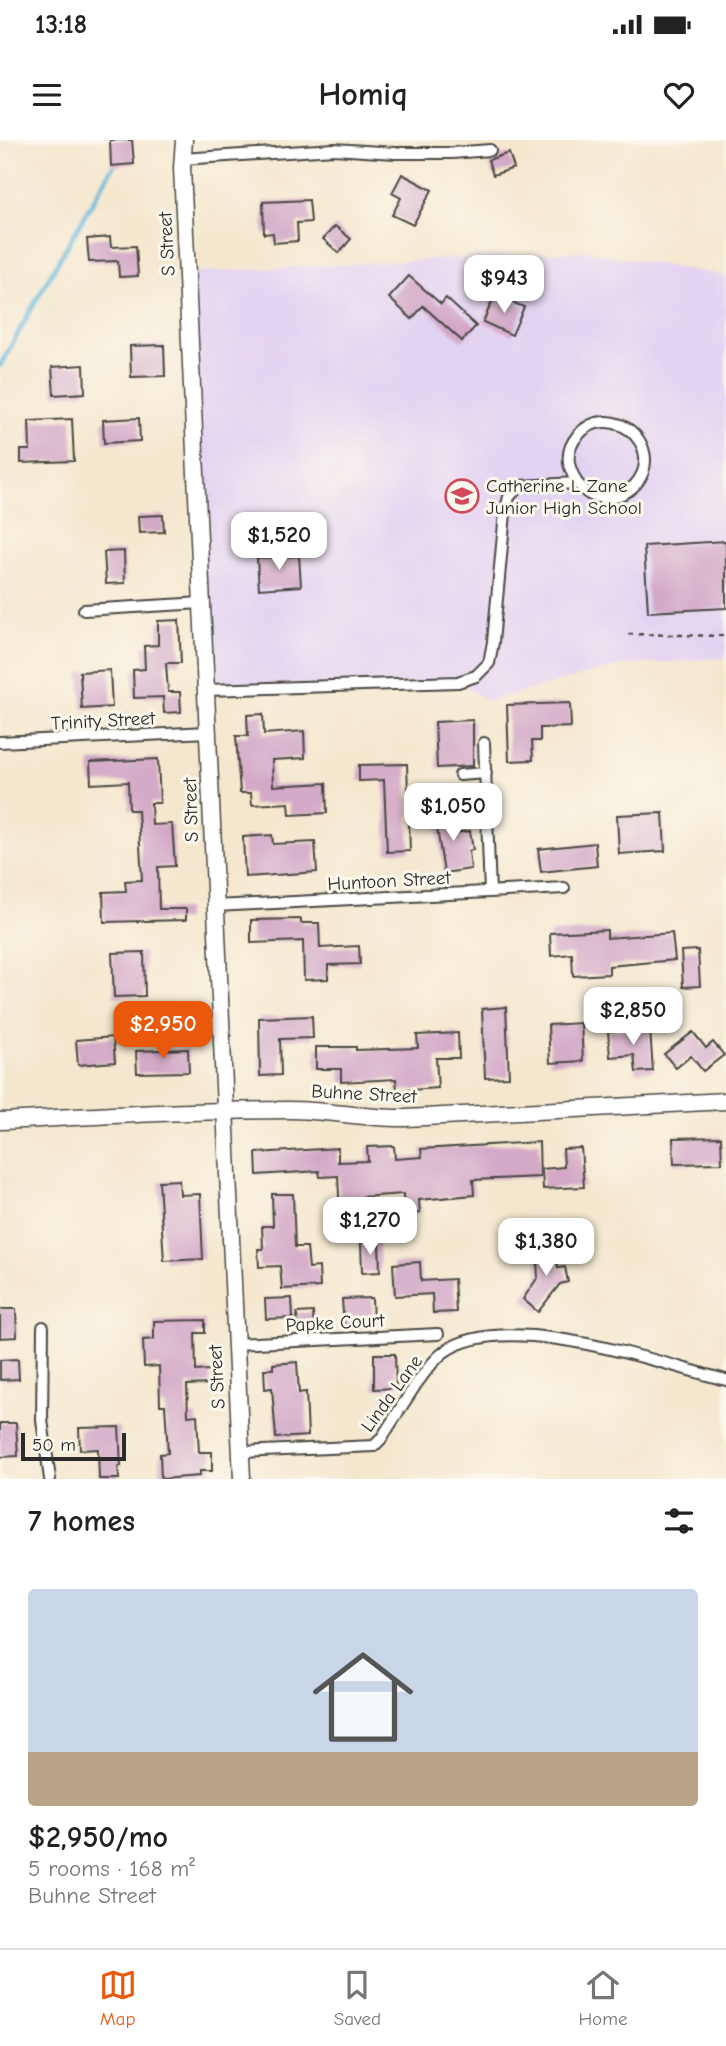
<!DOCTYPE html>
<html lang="en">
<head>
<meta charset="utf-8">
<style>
	body { margin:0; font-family:"Comic Neue",sans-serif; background:#f2f2f2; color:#222; height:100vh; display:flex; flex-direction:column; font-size:26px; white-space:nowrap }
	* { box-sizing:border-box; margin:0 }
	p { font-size:23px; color:#767676 }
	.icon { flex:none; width:38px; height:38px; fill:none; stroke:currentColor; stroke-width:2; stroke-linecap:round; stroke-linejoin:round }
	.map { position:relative; height:1339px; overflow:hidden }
	.drawer { display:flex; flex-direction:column; background:#fff; flex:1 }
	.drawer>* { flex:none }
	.scale { position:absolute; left:21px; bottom:18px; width:105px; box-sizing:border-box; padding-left:7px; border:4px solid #2b2b2b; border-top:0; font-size:19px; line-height:24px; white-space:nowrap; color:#2b2b2b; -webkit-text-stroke:5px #fbf7ec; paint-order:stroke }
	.price { position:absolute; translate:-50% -60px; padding:0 16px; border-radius:14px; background:#fff; color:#222; font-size:23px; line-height:46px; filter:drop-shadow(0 2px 4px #0008) }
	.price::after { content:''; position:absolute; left:50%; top:42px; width:21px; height:16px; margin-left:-10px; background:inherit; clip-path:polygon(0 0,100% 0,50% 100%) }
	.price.active { background:#ea580c; color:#fff }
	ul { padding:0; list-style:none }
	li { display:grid; align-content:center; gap:14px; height:371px; padding:0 28px }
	li span { display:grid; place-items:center; height:217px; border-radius:7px; color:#555 }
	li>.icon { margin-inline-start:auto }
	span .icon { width:126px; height:126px; fill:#fffc; stroke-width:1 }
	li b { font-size:30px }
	h2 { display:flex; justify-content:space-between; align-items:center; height:84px; padding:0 28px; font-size:30px }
	.status { display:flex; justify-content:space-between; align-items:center; height:49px; padding:0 35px; background:#fff; direction:ltr }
	.status svg { height:19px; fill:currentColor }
	header { display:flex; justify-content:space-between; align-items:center; height:91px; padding:0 28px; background:#fff; font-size:32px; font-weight:600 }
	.dock { display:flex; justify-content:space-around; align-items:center; height:98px; border-top:2px solid #e0e0e0; background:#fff; font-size:19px; color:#767676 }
	.dock a { display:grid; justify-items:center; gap:4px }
	.dock .active { color:#ea580c }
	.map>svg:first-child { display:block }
	.built { fill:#e3d3f2 }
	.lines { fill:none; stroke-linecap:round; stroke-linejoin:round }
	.stream { stroke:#5fb7dc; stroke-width:4.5 }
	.building { fill:#d3a9c7 }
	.street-casing { stroke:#494743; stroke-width:14 }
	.secondary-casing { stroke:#494743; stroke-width:19 }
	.path { stroke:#494743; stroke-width:2.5; stroke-dasharray:5 5; stroke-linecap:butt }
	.street { stroke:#fff; stroke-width:10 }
	.secondary { stroke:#fff; stroke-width:16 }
	.labels { text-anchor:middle; stroke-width:6; stroke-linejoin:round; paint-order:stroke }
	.street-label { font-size:19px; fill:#2b2b2b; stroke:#fbf7ec }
	.poi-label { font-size:19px; fill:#2b2b2b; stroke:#fbf7ec; text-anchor:start }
</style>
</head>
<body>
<div class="status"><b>13:18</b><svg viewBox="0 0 49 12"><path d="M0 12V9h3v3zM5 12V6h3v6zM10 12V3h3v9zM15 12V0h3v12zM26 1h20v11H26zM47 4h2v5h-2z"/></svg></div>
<header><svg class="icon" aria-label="menu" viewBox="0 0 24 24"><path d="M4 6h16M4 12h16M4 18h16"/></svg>Homiq<svg class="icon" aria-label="heart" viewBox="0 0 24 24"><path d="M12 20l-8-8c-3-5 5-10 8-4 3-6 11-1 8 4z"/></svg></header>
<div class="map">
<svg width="726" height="1339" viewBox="0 0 726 1339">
	<rect width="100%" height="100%" fill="#fbf7ec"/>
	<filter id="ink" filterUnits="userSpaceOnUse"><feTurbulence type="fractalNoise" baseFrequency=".0143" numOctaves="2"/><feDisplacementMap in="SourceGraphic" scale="14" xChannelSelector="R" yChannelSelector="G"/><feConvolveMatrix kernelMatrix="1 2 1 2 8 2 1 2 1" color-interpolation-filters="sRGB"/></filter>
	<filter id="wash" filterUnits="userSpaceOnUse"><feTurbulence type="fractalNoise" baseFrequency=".00686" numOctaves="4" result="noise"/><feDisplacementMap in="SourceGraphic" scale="28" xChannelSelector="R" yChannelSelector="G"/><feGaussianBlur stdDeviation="1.57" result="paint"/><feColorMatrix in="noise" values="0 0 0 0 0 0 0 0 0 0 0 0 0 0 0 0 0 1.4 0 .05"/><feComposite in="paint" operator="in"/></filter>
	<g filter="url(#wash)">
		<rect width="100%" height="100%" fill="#f5e7ce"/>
		<!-- built -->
		<polygon class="built" points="585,111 726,136 726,518 620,526 488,561 458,542 206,550 188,133"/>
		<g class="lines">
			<!-- stream -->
			<polyline class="stream" points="0,226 44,146 115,23"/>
		</g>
		<g id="blocks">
			<!-- building -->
			<g class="building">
				<polygon points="110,0 132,0 134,24 111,26"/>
				<polygon points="509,13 514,28 493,35 488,20"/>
				<polygon points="402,34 432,50 413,85 392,75 401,58 392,53"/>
				<polygon points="309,60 311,82 297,83 298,101 274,103 273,93 264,94 263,62"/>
				<polygon points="335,86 351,99 339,113 323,99"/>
				<polygon points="110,97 111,107 136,106 138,136 119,137 118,121 89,122 87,99"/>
				<polygon points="409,136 441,164 446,158 476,186 462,201 423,166 412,179 389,158"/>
				<polygon points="495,155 524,167 512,195 483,182"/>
				<polygon points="164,205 165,236 131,237 130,206"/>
				<polygon points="84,225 85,253 54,255 52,227"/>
				<polygon points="139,278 140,301 104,303 103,280"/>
				<polygon points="72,279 74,321 21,323 21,310 30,310 29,281"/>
				<polygon points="163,375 164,392 139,393 138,376"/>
				<polygon points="726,401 726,468 648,472 644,406"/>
				<polygon points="124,411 125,443 106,444 104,412"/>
				<polygon points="299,416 301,446 259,449 257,418"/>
				<polygon points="179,480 181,523 166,523 168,552 180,552 181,572 164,573 163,557 134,558 133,530 145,529 144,506 158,505 158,481"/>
				<polygon points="110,530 112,567 82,569 80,532"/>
				<polygon points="570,563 571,587 540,588 540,601 532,601 533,620 509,621 507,565"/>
				<polygon points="263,574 264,594 304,591 305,618 272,620 273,646 326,643 327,673 290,675 289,663 252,665 251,653 240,653 236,596 248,596 247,575"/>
				<polygon points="473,580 473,626 437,628 435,582"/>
				<polygon points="158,619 160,663 151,663 152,685 172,684 175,726 158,727 159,769 186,769 186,780 104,782 103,752 126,751 125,741 142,740 138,670 129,670 128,642 91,644 90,622"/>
				<polygon points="407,624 410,711 387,712 384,640 359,641 359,625"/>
				<polygon points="451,666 455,693 470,691 473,710 469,711 471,729 444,733 434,669"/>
				<polygon points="663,673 665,711 619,714 617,675"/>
				<polygon points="272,695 273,704 315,702 317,732 245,737 243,697"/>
				<polygon points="595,703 597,726 541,732 538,709"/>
				<polygon points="301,779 301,783 319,783 320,808 359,806 360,824 328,825 328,839 304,840 303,801 251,803 251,780"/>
				<polygon points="607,790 607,798 672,793 675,820 609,826 609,834 573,836 572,814 551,816 550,793"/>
				<polygon points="698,810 700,846 683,847 681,811"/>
				<polygon points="144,812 145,856 114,857 112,813"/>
				<polygon points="506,867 509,937 485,938 482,869"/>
				<polygon points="312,876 313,898 280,899 281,935 260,936 259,878"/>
				<polygon points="581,883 583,921 550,923 548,885"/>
				<polygon points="650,889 653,931 636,932 634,915 610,917 608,891"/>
				<polygon points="693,892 706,908 713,902 724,915 703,931 691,916 676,928 664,914"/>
				<polygon points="458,893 459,918 436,918 438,948 397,951 396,939 341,942 341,929 316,929 316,907 356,907 356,910 418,908 417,895"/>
				<polygon points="113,897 115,922 78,925 76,900"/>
				<polygon points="188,909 189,932 137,933 136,911"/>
				<polygon points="721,997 722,1023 674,1024 673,998"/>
				<polygon points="539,1002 540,1037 473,1040 474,1055 419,1060 420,1073 404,1074 403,1054 362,1057 362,1075 340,1076 338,1036 320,1037 319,1031 257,1035 256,1013 338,1008 338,1022 368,1021 367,1007 394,1006 395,1019 422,1017 421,1009"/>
				<polygon points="581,1008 584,1047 543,1049 542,1029 564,1027 563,1009"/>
				<polygon points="179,1040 180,1055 200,1054 203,1119 164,1121 159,1041"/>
				<polygon points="272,1054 293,1054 295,1107 307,1107 309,1128 319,1127 320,1147 282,1149 280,1126 259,1127 258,1109 263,1109 262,1086 273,1086"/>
				<polygon points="379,1101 380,1132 362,1133 361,1102"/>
				<polygon points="556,1106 558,1128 565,1127 568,1142 560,1144 538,1172 523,1159 538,1137 536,1108"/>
				<polygon points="420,1122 421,1141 454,1139 456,1172 433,1173 432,1154 395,1156 393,1124"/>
				<polygon points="292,1158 293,1178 266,1179 265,1159"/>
				<polygon points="372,1158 373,1186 344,1187 342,1159"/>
				<polygon points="0,1169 16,1169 17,1197 0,1198"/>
				<polygon points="313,1172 314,1191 298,1191 297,1173"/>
				<polygon points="205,1180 205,1193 195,1193 196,1231 210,1230 210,1244 187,1245 188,1276 197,1275 199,1312 212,1312 212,1331 200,1331 200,1336 161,1339 160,1314 168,1313 165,1265 160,1265 159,1226 144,1227 143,1200 154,1199 154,1181"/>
				<polygon points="374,1214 395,1214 396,1248 374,1249"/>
				<polygon points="18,1219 19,1239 0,1240 0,1220"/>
				<polygon points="297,1222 299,1253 306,1252 308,1296 276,1298 272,1248 265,1249 264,1229 273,1229 273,1224"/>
				<polygon points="0,1283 16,1283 18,1316 0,1317"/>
				<polygon points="119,1287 121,1326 118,1326 119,1339 99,1339 98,1309 80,1310 79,1288"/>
			</g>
		</g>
	</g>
	<g filter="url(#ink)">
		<use href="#blocks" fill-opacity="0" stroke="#494743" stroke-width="2"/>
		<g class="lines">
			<defs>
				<g id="street">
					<polyline points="182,19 334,9 395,13 452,13 490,10"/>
					<polyline points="84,470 202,463"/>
					<path d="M206,550L458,542L476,536L489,523L493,502L505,373L509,357L519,346L577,343C580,346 585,351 589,354C609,364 635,353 643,332C652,306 629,280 603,282C584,283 566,303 569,323C570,330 574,337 577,343"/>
					<polyline points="0,602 208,592"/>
					<polyline points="484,603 490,752"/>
					<polyline points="460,635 486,633"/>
					<polyline points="215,766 564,748"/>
					<polyline points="43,1187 42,1280 50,1339"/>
					<polyline points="235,1204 438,1194"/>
					<path d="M240,1312L374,1306L381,1299C397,1275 423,1228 444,1212C505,1168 658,1223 726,1240"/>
				</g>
				<g id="secondary">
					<polyline points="184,0 182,28 242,1339"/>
					<path d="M0,981C96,976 193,970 289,970C328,970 367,979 406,978L726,961"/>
				</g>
			</defs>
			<!-- street casing -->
			<use href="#street" class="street-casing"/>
			<!-- secondary casing -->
			<use href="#secondary" class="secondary-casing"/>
			<!-- path -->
			<polyline class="path" points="628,494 726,496"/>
			<!-- street -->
			<use href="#street" class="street"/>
			<!-- secondary -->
			<use href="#secondary" class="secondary"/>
		</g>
	</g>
	<!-- icons -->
	<defs>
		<symbol id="school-ring" viewBox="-11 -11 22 22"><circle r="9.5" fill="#fbf7ec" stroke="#d1495b" stroke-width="1.5"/><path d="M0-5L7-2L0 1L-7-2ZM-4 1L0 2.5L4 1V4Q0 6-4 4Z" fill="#d1495b"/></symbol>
	</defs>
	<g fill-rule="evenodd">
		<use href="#school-ring" x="443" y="337" width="38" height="38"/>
	</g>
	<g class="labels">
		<!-- street labels -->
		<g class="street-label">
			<text transform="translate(166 104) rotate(-93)" y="7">S Street</text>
			<text transform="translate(103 580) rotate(-3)" y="7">Trinity Street</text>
			<text transform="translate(190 670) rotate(-92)" y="7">S Street</text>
			<text transform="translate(389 740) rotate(-3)" y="7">Huntoon Street</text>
			<text transform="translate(364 953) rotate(3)" y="7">Buhne Street</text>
			<text transform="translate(335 1182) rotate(-3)" y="7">Papke Court</text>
			<text transform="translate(216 1237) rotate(-93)" y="7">S Street</text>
			<text transform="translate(391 1253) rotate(-54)" y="7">Linda Lane</text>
		</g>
		<!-- poi labels -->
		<g class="poi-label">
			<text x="486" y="352">Catherine L Zane<tspan x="486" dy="22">Junior High School</tspan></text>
		</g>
	</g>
</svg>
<div class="scale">50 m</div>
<b class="price" style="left:504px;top:175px">$943</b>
<b class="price" style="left:279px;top:432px">$1,520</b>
<b class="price" style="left:453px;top:703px">$1,050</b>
<b class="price" style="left:633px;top:907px">$2,850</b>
<b class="price active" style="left:163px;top:921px">$2,950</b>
<b class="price" style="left:370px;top:1117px">$1,270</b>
<b class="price" style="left:546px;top:1138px">$1,380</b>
</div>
<section class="drawer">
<h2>7 homes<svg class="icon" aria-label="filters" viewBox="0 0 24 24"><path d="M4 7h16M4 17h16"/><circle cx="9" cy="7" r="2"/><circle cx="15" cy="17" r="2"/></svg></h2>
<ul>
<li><span style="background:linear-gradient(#c9d6e8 75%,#b9a48a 0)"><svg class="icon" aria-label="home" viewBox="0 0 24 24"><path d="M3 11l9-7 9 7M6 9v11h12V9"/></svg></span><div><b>$2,950/mo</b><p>5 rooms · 168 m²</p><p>Buhne Street</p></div></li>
</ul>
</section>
<nav class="dock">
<a class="active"><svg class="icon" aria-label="map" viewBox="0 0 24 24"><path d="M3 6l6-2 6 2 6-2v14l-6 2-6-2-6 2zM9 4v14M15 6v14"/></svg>Map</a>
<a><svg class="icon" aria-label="saved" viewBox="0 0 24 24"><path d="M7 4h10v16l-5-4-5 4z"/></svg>Saved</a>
<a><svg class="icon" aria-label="home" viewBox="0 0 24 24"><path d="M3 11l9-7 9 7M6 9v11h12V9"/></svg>Home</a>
</nav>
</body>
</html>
